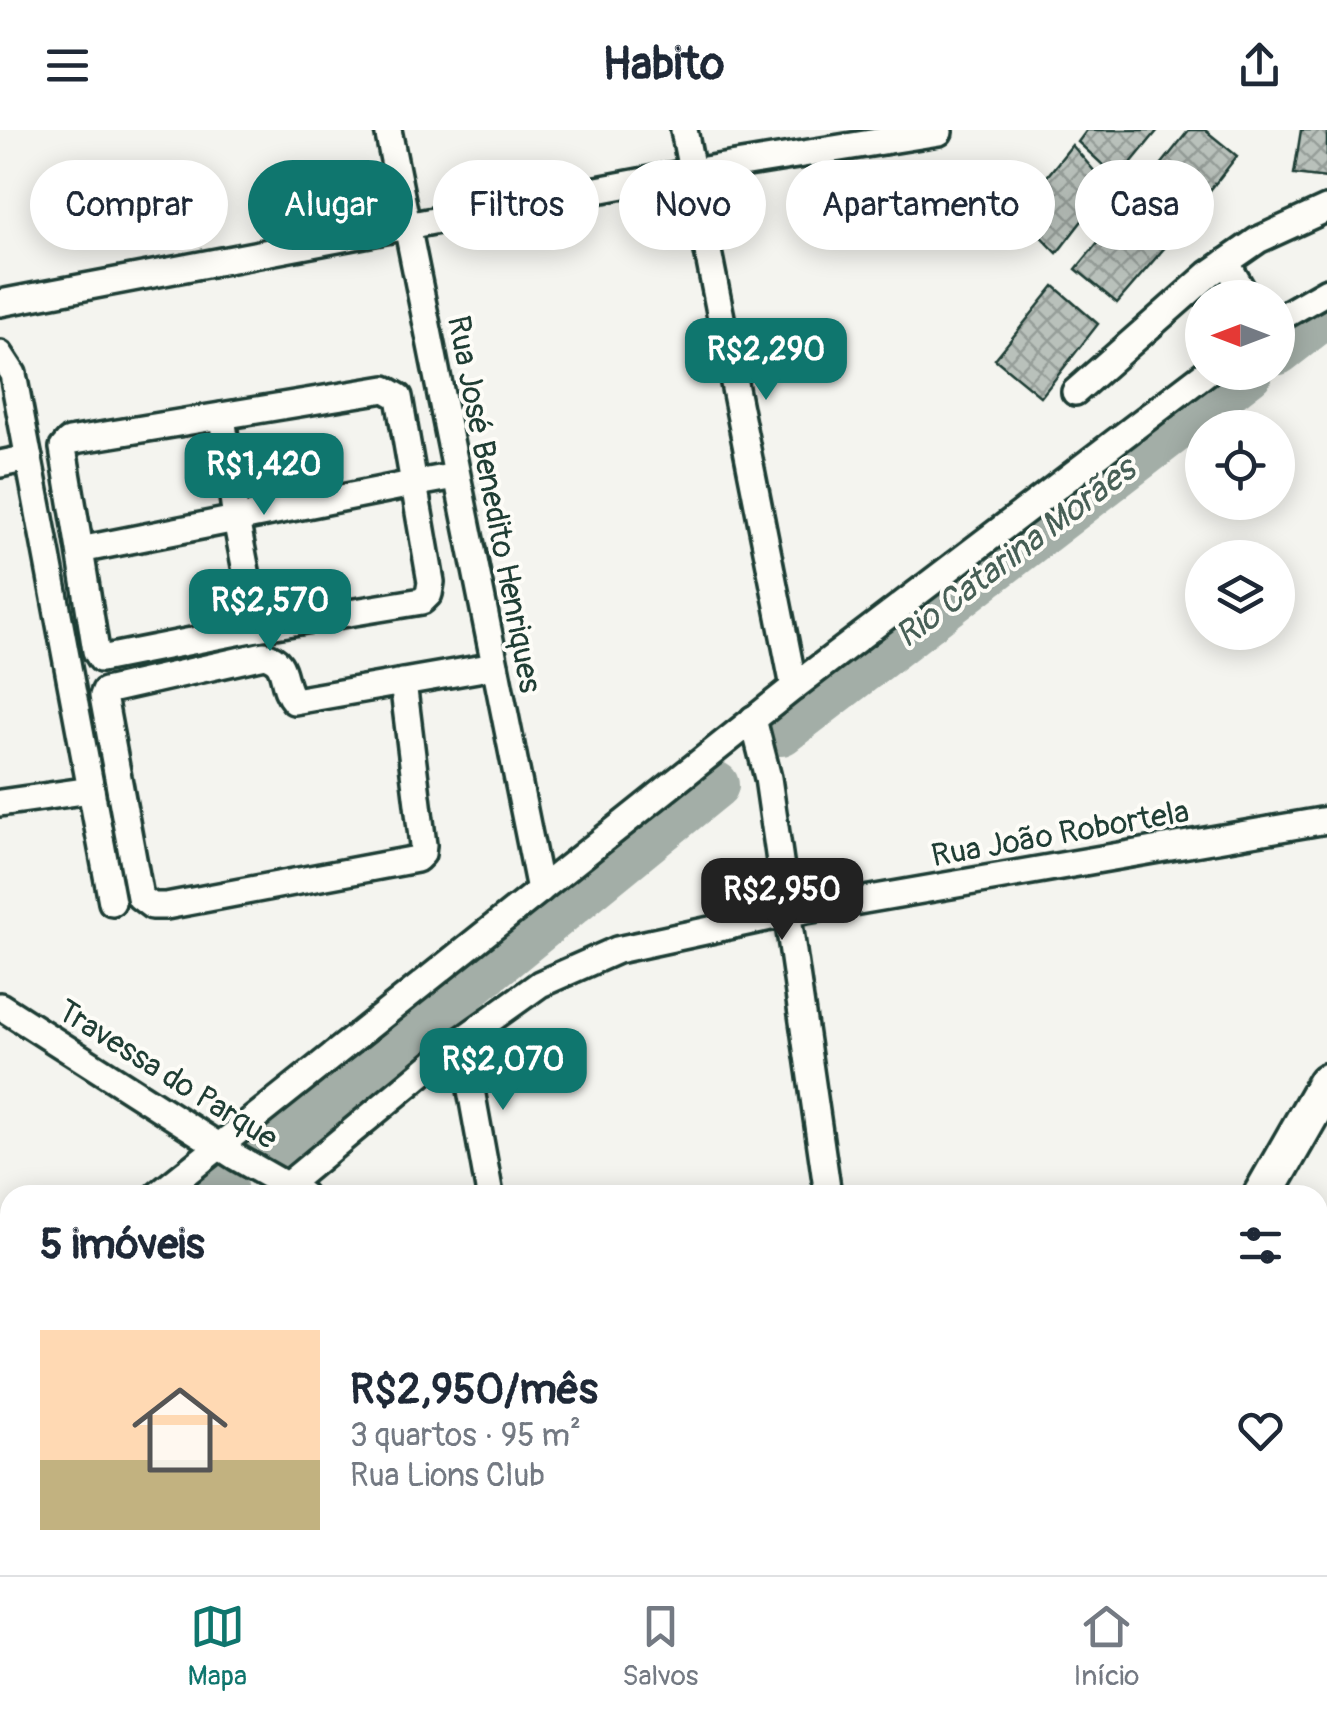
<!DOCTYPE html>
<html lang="pt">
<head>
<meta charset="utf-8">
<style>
	body { margin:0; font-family:Pangolin,sans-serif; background:#f2f2f3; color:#1f2937; height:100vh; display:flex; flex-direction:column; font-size:38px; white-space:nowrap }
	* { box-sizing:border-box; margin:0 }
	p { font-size:32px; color:#747a83 }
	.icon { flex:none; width:55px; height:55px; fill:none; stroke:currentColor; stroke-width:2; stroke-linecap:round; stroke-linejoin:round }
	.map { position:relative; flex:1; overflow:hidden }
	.drawer { position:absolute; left:0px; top:1055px; width:1328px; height:390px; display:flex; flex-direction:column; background:#fff; border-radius:30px 30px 0 0; box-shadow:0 5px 25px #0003 }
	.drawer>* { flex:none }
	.banner { position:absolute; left:30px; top:30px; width:1268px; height:90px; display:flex; gap:20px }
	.needle { width:65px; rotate:270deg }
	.tools { position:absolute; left:1185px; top:150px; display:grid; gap:20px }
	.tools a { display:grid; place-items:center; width:110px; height:110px; border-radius:50%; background:#fff; box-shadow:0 5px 25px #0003; font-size:50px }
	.price { position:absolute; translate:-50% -85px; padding:0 22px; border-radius:20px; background:#0f766e; color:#fff; font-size:32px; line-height:65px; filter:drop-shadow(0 2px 5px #0008) }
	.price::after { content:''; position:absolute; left:50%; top:60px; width:30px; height:22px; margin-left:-15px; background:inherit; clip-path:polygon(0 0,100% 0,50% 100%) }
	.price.active { background:#222; color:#fff }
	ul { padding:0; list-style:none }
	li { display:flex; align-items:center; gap:30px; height:250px; padding:0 40px }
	li span { display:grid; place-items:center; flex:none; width:280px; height:200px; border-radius:0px; color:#555 }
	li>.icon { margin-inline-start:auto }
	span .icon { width:120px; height:120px; fill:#fffc; stroke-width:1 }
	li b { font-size:42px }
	h2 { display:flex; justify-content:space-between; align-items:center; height:120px; padding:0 40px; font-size:42px }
	.tag { padding:0 35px; border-radius:45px; background:#fff; box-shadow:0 5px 25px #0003; font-size:35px; line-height:90px }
	.tag.active { background:#0f766e; color:#fff }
	header { display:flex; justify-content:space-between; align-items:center; height:130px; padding:0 40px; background:#fff; font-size:45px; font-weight:800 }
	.menu { display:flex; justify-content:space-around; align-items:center; height:140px; border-top:2px solid #e0e1e3; background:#fff; font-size:28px; color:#747a83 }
	.menu a { display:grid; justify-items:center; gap:5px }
	.menu .active { color:#0f766e }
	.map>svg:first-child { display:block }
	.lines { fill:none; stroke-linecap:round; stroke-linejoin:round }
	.river { stroke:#a3aea7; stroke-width:48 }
	.building { fill:url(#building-cross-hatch); stroke:#1f3d34; stroke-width:2.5 }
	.street-casing { stroke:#1f3d34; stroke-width:32 }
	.secondary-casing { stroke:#1f3d34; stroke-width:45 }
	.street { stroke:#fdfcf7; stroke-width:25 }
	.secondary { stroke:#fdfcf7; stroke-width:38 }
	.labels { text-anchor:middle; stroke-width:8; stroke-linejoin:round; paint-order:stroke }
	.street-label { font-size:32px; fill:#1f3d34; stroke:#fdfcf7 }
	.water-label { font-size:35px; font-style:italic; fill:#475f56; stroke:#fdfcf7 }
</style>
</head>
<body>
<header><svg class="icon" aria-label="menu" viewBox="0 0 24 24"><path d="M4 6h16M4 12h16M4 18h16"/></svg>Habito<svg class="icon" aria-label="share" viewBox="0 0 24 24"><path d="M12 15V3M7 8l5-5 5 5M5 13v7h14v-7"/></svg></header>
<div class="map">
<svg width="1327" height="1445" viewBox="0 0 1327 1445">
	<defs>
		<pattern id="building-cross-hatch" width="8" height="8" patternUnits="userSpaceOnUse" patternTransform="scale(2.5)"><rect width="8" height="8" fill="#b9c1bb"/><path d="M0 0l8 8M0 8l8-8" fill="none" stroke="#969e99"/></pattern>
	</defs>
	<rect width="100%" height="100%" fill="#f4f4ef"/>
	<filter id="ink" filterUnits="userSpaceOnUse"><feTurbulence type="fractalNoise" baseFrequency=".01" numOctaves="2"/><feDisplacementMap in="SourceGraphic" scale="20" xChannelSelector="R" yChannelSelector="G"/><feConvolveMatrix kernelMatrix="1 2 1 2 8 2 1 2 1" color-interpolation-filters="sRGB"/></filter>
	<g filter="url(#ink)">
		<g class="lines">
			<!-- river -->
			<g class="river">
				<polyline points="1278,221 1327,183"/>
				<polyline points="781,602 1249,242"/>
				<polyline points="263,1023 715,655"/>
				<polyline points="213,1065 223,1056"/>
				<polyline points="0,1255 10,1246"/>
			</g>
		</g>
		<!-- building -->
		<g class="building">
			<polygon points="1087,0 1158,0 1118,49 1078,12"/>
			<polygon points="1189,0 1205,0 1237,26 1179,100 1137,65"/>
			<polygon points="1301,0 1327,0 1327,48 1294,44"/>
			<polygon points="1072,15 1108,57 1057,123 1018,83"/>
			<polygon points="1130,73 1173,108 1117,173 1076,139"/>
			<polygon points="1054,156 1098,194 1041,267 995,229"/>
		</g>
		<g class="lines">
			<defs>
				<g id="street">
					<polyline points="388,0 540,760"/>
					<polyline points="684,0 794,557"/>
					<polyline points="1226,132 1247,168"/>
					<polyline points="0,173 692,42 939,2"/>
					<polyline points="1278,189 1327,161"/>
					<polyline points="0,224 13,244 112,772"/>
					<polyline points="1075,262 1209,144 1258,110 1326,79"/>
					<polyline points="222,286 236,389 257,498"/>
					<polyline points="0,334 29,328"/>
					<polyline points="80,420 96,521 101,529 257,498 422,471 429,464 431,452 399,267 385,259 69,311 63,318 80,420 412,354 456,346"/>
					<path d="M403,552L423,715L422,724L417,729L166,776H152L140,767L103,566L105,561L264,525C290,531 279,554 294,571L495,536"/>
					<polyline points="753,589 768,648 828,1065"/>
					<polyline points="0,673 91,660"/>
					<polyline points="0,876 236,1027 303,1065"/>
					<polyline points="462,910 490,1065"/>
					<polyline points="158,1065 794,557 1207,242"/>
					<polyline points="275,1065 462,910 540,854 617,820 789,783 1327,690"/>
					<polyline points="0,1194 10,1186"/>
					<polyline points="1318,1251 1327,1251"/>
					<polyline points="0,1316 10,1307"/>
					<polyline points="0,1357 10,1364"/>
					<polyline points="122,1435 138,1445"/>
					<polyline points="969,1435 987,1445"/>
				</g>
				<g id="secondary">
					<polyline points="1263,1065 1327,953"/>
					<polyline points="1057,1445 1062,1435"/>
				</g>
			</defs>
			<!-- street casing -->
			<use href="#street" class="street-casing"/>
			<!-- secondary casing -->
			<use href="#secondary" class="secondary-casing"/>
			<!-- street -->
			<use href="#street" class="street"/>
			<!-- secondary -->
			<use href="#secondary" class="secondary"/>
		</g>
	</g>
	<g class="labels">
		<!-- street labels -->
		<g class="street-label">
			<text transform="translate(495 374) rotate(79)" y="11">Rua José Benedito Henriques</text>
			<text transform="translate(1060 703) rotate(-10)" y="11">Rua João Robortela</text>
			<text transform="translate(168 944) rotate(32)" y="11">Travessa do Parque</text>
		</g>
		<!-- water labels -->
		<g class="water-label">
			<text transform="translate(1015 422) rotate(-37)" y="12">Rio Catarina Morães</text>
		</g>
	</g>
</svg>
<div class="tools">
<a><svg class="needle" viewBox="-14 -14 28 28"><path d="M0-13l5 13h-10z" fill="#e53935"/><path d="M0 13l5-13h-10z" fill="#747a83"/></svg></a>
<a><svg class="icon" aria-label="locate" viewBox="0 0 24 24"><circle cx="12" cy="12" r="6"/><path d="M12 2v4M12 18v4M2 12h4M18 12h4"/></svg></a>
<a><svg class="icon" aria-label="layers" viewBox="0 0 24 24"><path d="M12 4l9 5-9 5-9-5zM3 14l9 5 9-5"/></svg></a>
</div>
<b class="price" style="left:766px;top:273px">R$2,290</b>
<b class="price" style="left:264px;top:388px">R$1,420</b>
<b class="price" style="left:270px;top:524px">R$2,570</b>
<b class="price active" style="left:782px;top:813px">R$2,950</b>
<b class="price" style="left:503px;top:983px">R$2,070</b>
<div class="banner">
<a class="tag">Comprar</a>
<a class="tag active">Alugar</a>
<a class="tag">Filtros</a>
<a class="tag">Novo</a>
<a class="tag">Apartamento</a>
<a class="tag">Casa</a>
</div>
<section class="drawer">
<h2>5 imóveis<svg class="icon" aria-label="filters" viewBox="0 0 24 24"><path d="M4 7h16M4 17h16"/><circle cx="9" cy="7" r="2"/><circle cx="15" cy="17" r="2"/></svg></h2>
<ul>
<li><span style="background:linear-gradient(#ffd9b3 65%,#c2b280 0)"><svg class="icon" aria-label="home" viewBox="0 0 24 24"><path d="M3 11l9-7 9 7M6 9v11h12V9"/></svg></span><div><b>R$2,950/mês</b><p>3 quartos · 95 m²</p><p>Rua Lions Club</p></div><svg class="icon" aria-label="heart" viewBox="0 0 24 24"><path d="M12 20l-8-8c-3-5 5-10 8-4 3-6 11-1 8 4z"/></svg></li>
</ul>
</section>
</div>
<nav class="menu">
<a class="active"><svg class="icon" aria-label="map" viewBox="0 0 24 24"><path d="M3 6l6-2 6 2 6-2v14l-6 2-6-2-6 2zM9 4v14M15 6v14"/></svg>Mapa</a>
<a><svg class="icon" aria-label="saved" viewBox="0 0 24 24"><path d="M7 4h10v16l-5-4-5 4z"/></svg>Salvos</a>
<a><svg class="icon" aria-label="home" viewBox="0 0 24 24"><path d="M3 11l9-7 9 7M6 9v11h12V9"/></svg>Início</a>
</nav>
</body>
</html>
